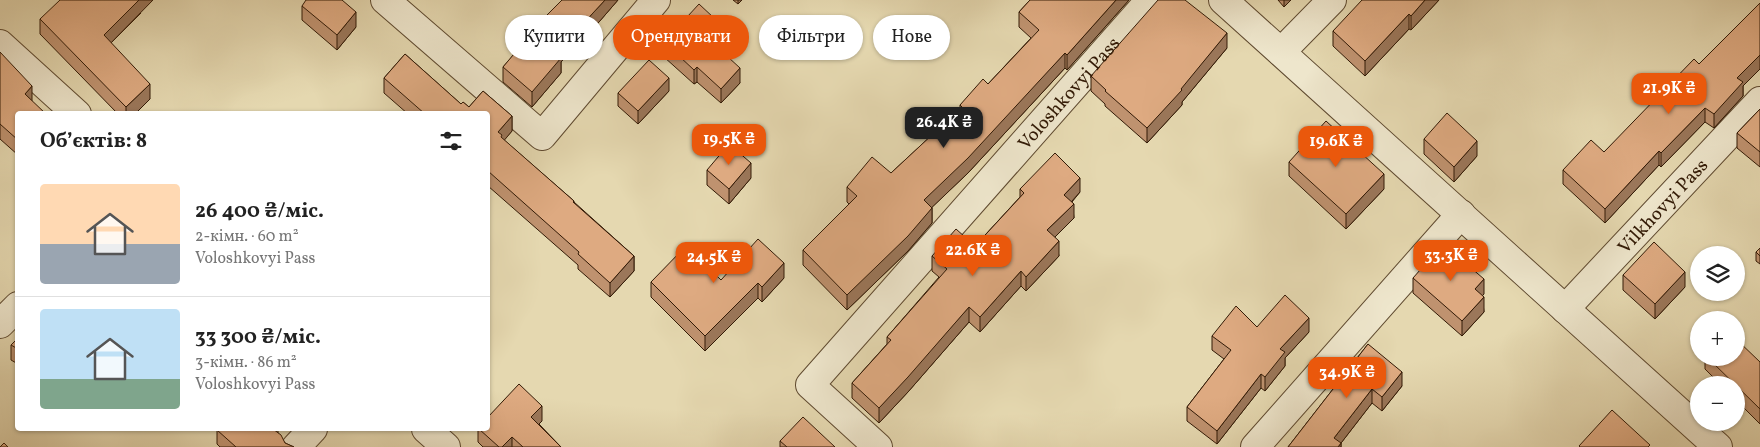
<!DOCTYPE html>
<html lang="uk">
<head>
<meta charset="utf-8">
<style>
	body { margin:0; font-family:Vollkorn,serif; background:#f6f6f6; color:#222; height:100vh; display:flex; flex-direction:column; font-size:19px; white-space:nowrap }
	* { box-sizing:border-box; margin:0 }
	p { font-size:16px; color:#767676 }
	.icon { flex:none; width:28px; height:28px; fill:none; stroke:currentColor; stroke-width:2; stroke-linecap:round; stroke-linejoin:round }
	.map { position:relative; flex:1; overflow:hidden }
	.side { position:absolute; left:15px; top:111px; width:475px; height:320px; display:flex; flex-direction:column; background:#fff; border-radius:5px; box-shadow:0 1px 4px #0004 }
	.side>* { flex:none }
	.top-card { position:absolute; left:505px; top:15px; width:475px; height:45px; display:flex; gap:10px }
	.fabs { position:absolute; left:1690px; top:246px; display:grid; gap:10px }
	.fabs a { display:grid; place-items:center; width:55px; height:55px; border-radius:50%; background:#fff; box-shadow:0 1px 4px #0004; font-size:25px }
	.price { position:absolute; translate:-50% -42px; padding:0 11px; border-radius:10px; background:#ea580c; color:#fff; font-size:16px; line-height:32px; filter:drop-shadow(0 1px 2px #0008) }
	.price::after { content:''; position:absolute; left:50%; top:30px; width:15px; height:11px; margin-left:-8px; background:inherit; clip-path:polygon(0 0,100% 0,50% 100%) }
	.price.active { background:#222; color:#fff }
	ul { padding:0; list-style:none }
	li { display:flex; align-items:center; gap:15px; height:125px; padding:0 25px }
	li+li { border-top:1px solid #e0e0e0 }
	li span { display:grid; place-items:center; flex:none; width:140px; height:100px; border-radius:5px; color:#555 }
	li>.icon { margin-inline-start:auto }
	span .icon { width:60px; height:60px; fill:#fffc; stroke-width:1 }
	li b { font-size:21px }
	h2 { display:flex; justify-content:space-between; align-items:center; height:60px; padding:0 25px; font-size:21px }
	.tag { padding:0 18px; border-radius:22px; background:#fff; box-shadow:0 1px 4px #0004; font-size:18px; line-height:45px }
	.tag.active { background:#ea580c; color:#fff }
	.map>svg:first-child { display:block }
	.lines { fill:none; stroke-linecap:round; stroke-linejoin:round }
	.street-casing { stroke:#5f4a30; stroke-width:30 }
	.street { stroke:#eee6cc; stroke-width:28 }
	.wall { fill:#bf926f; stroke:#321a06 }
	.shaded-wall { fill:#9b775a; stroke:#321a06 }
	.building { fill:#deaa81; stroke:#321a06 }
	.labels { text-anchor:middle; stroke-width:4; stroke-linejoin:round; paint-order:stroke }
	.street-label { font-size:19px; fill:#321a06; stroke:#eee6cc }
</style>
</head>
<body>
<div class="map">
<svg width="1760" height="447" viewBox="0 0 1760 447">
	<rect width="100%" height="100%" fill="#e5d8b0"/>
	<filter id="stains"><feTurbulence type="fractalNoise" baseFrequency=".004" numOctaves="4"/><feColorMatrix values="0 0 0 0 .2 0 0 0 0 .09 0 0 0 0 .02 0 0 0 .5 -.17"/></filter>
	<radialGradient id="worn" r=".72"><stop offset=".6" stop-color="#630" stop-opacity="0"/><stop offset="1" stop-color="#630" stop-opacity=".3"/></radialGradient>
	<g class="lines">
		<defs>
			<g id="street">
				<polyline points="385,0 542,136 656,0"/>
				<polyline points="1223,0 1718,447"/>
				<polyline points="0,44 77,114"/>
				<polyline points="1281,52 1332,0"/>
				<path id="s1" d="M1565,309L1760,101"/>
				<polyline points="0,324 18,306"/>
				<polyline points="426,429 446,447"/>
				<polyline points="296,447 313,429"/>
				<path id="s2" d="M878,447L810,385L1150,0"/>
				<polyline points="1255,447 1461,214"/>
			</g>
		</defs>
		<!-- street casing -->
		<use href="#street" class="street-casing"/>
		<!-- street -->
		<use href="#street" class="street"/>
	</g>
	<!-- wall -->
	<g class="wall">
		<polygon points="562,0 618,0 599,22 561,62 561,73 532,107 503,82 503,67"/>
		<polygon points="733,0 742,0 738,4"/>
		<polygon points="1030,0 1129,0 1067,70 1065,68 968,173 932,207 932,223 908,251 847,310 803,265 803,250 849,204 847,202 847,187 891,173 960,109 960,105 988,84 1031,38 1019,27 1019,12"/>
		<polygon points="1278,0 1291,0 1284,7"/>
		<polygon points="1439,0 1411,30 1409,29 1365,76 1333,46 1333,31"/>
		<polygon points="302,6 356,27 337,50 302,20"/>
		<polygon points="141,13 111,43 150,99 135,114 118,114 40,34 40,19"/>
		<polygon points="664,42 729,47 723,53 740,83 721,103 697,82 694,84 664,57"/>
		<polygon points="1227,48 1182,102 1182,105 1147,143 1105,106 1105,104 1091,91 1091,76"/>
		<polygon points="0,52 18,114 18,155 0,139"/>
		<polygon points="405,54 461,104 463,102 469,107 483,91 512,116 512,131 504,140 574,201 574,202 634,256 634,271 610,297 578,269 578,265 488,186 488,114 408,114 384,93 384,78"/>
		<polygon points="1699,64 1743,86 1743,96 1714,128 1705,122 1661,167 1659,165 1605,223 1563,184 1563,170 1604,152"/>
		<polygon points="669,91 638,124 618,106 618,93"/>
		<polygon points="1760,109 1760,167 1737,148 1737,133"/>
		<polygon points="1424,139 1477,156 1454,182 1424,154"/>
		<polygon points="1289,162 1384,189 1346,229 1289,176"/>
		<polygon points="707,170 751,178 729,204 707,185"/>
		<polygon points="1020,189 1080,192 1072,202 1074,218 1055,237 1059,256 1026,291 1021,286 980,332 969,322 908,392 879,423 852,398 852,383 887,344 887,337 939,277 932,271 932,256 975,246 1020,197"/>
		<polygon points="1760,248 1760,264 1756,261 1756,252"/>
		<polygon points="1623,275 1685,287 1655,319 1623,290"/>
		<polygon points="784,278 762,302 758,298 705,351 651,297 651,282"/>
		<polygon points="1413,278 1484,294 1482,295 1484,312 1462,336 1413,293"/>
		<polygon points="1257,327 1309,332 1285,358 1285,366 1265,391 1261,388 1217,444 1187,421 1187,407 1224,359 1212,350 1212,336"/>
		<polygon points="18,338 18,364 11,360 11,345"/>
		<polygon points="1368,344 1402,386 1382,411 1372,403 1341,443 1341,447 1288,447"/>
		<polygon points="1705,358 1736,358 1760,362 1760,424 1736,400 1736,385 1721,385 1705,369"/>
		<polygon points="542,421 539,424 561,447 483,447 478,442 478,429 488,429"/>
		<polygon points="278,429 278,433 285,443 294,447 220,447 217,444 217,430"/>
		<polygon points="780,441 835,447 780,447"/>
	</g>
	<!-- shaded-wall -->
	<g class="shaded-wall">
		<polygon points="139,0 153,0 104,50 104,35"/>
		<polygon points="605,0 618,0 599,22 561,62 561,73 532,107 532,92 556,53"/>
		<polygon points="738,0 742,0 738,4"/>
		<polygon points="1116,0 1129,0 1067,70 1067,55"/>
		<polygon points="1284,0 1291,0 1284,7"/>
		<polygon points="1425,0 1439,0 1411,30 1411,16"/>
		<polygon points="356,12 356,27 337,50 337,35"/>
		<polygon points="1409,14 1409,29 1365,76 1365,61"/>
		<polygon points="729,32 729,47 716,61 716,46"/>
		<polygon points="1227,33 1227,48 1182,102 1182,105 1147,143 1147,128"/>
		<polygon points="1065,53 1065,68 968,173 924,215 924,200"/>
		<polygon points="1760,55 1760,69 1743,86 1743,96 1714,128 1714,114 1737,78"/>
		<polygon points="697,67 697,82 694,84 694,70"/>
		<polygon points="740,68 740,83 721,103 721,89"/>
		<polygon points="669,78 669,91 638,124 638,111"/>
		<polygon points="150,84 150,99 135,114 126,114 126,107"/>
		<polygon points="32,86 32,101 25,94"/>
		<polygon points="1705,108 1705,122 1661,167 1661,153"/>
		<polygon points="512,116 512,131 502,143 498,132"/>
		<polygon points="1477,141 1477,156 1454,182 1454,167"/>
		<polygon points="1659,151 1659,165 1605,223 1605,209"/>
		<polygon points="751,163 751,178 729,204 729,189"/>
		<polygon points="1384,174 1384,189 1346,229 1346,214"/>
		<polygon points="1080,178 1080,192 1064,210 1064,195"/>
		<polygon points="1074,204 1074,218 1047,245 1047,230"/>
		<polygon points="932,208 932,223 908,251 847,310 847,295"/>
		<polygon points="1059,241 1059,256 1026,291 1026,277"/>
		<polygon points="634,256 634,271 610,297 610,283"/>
		<polygon points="784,263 784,278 762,302 762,287"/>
		<polygon points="1021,271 1021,286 980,332 980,317"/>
		<polygon points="1685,272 1685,287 1655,319 1655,304"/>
		<polygon points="1484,279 1484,294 1475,304 1475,289"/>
		<polygon points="758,283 758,298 705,351 705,336"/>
		<polygon points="1484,297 1484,312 1462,336 1462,321"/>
		<polygon points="969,307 969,322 908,392 879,423 879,408"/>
		<polygon points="1309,318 1309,332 1285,358 1285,366 1265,391 1265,377 1280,349"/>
		<polygon points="1402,372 1402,386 1382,411 1382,397"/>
		<polygon points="1261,374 1261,388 1217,444 1217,431"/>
		<polygon points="1372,389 1372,403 1338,447 1341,443 1341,447 1334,447 1334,438"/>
		<polygon points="542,406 542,421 531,432 531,417"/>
		<polygon points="512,437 512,447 502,447"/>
	</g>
	<!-- building -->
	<g class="building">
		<polygon points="60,0 139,0 104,35 150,84 126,107 40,19"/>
		<polygon points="306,0 342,0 356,12 337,35 302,6"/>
		<polygon points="562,0 605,0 556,53 561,58 532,92 503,67 545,17"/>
		<polygon points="1030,0 1116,0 1067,55 1065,53 968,158 924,200 932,208 908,236 847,295 803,250 857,196 847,187 872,157 891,173 962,107 960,105 983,79 988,84 1039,30 1019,12"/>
		<polygon points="1158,0 1185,0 1227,33 1181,89 1182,90 1147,128 1105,91 1106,90 1091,76"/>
		<polygon points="1362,0 1425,0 1411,16 1409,14 1365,61 1333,31"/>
		<polygon points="1760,3 1760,55 1737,78 1743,82 1714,114 1705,108 1661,153 1659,151 1605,209 1563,170 1591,140 1604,152 1694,59 1699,64"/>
		<polygon points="699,4 729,32 716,46 740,68 721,89 697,67 694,70 664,42"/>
		<polygon points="0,52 32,86 25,94 46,114 18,114 18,140 0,124"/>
		<polygon points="405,54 461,104 463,102 469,107 483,91 512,116 498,132 502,135 501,137 574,201 573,202 634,256 610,283 578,254 579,252 488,171 488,114 425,114 384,78"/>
		<polygon points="649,60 669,78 638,111 618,93"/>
		<polygon points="1760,109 1760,152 1737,133"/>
		<polygon points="1447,113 1477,141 1454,167 1424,139"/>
		<polygon points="1326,121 1384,174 1346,214 1289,162"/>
		<polygon points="729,144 751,163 729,189 707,170"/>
		<polygon points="1055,153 1080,178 1064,195 1074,204 1047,230 1059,241 1026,277 1021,271 980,317 969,307 908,377 879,408 852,383 891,340 887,337 947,269 932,256 956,229 975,246 1024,193 1020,189"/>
		<polygon points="758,239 784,263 762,287 758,283 705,336 651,282 686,246 721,280"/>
		<polygon points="1654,242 1685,272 1655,304 1623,275"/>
		<polygon points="1443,244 1484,279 1475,289 1484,297 1462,321 1413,278"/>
		<polygon points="1760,248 1760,256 1756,252"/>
		<polygon points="1285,295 1309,318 1280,349 1285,352 1265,377 1261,374 1217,431 1187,407 1231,350 1212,336 1236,306 1257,327"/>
		<polygon points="18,338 18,349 11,345"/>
		<polygon points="1736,339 1760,362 1760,409 1708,358 1736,358"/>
		<polygon points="1368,344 1402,372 1382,397 1372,389 1334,438 1341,443 1338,447 1288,447"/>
		<polygon points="519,384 542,406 531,417 561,447 523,447 512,437 502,447 499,447 479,429 488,429 488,417"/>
		<polygon points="1612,410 1650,445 1648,447 1580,447 1579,446"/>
		<polygon points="803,417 835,447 787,447 780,441"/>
		<polygon points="218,429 273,429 281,435 285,443 294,447 236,447 217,430"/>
		<polygon points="4,443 8,447 0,447"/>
	</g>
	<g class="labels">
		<!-- street labels -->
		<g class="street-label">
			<text dy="7" stroke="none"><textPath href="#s2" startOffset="482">Voloshkovyi Pass</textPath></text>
			<text dy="7" stroke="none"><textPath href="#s1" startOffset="142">Vilkhovyi Pass</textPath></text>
		</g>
	</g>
	<rect width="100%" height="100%" filter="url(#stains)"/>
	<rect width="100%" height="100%" fill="url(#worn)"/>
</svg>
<div class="fabs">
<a><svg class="icon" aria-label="layers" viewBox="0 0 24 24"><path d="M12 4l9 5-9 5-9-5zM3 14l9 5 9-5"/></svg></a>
<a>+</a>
<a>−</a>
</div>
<b class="price" style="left:1669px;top:115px">21.9K ₴</b>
<b class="price active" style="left:944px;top:149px">26.4K ₴</b>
<b class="price" style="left:729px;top:166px">19.5K ₴</b>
<b class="price" style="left:1336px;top:168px">19.6K ₴</b>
<b class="price" style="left:973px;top:277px">22.6K ₴</b>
<b class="price" style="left:1451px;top:282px">33.3K ₴</b>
<b class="price" style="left:714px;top:284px">24.5K ₴</b>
<b class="price" style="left:1347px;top:399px">34.9K ₴</b>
<div class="top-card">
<a class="tag">Купити</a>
<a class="tag active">Орендувати</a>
<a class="tag">Фільтри</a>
<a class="tag">Нове</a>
</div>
<section class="side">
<h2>Об’єктів: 8<svg class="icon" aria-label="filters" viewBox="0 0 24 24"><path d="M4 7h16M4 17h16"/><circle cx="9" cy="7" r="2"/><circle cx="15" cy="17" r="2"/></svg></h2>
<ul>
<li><span style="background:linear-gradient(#ffd9b3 60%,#9aa5b1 0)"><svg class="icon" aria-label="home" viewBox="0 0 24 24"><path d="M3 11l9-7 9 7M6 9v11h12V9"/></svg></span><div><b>26 400 ₴/міс.</b><p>2-кімн. · 60 m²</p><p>Voloshkovyi Pass</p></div></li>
<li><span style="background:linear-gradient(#bfe0f5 70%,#7fa58c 0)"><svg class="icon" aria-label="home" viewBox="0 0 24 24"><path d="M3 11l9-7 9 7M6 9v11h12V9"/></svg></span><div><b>33 300 ₴/міс.</b><p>3-кімн. · 86 m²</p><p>Voloshkovyi Pass</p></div></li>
</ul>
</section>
</div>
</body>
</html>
